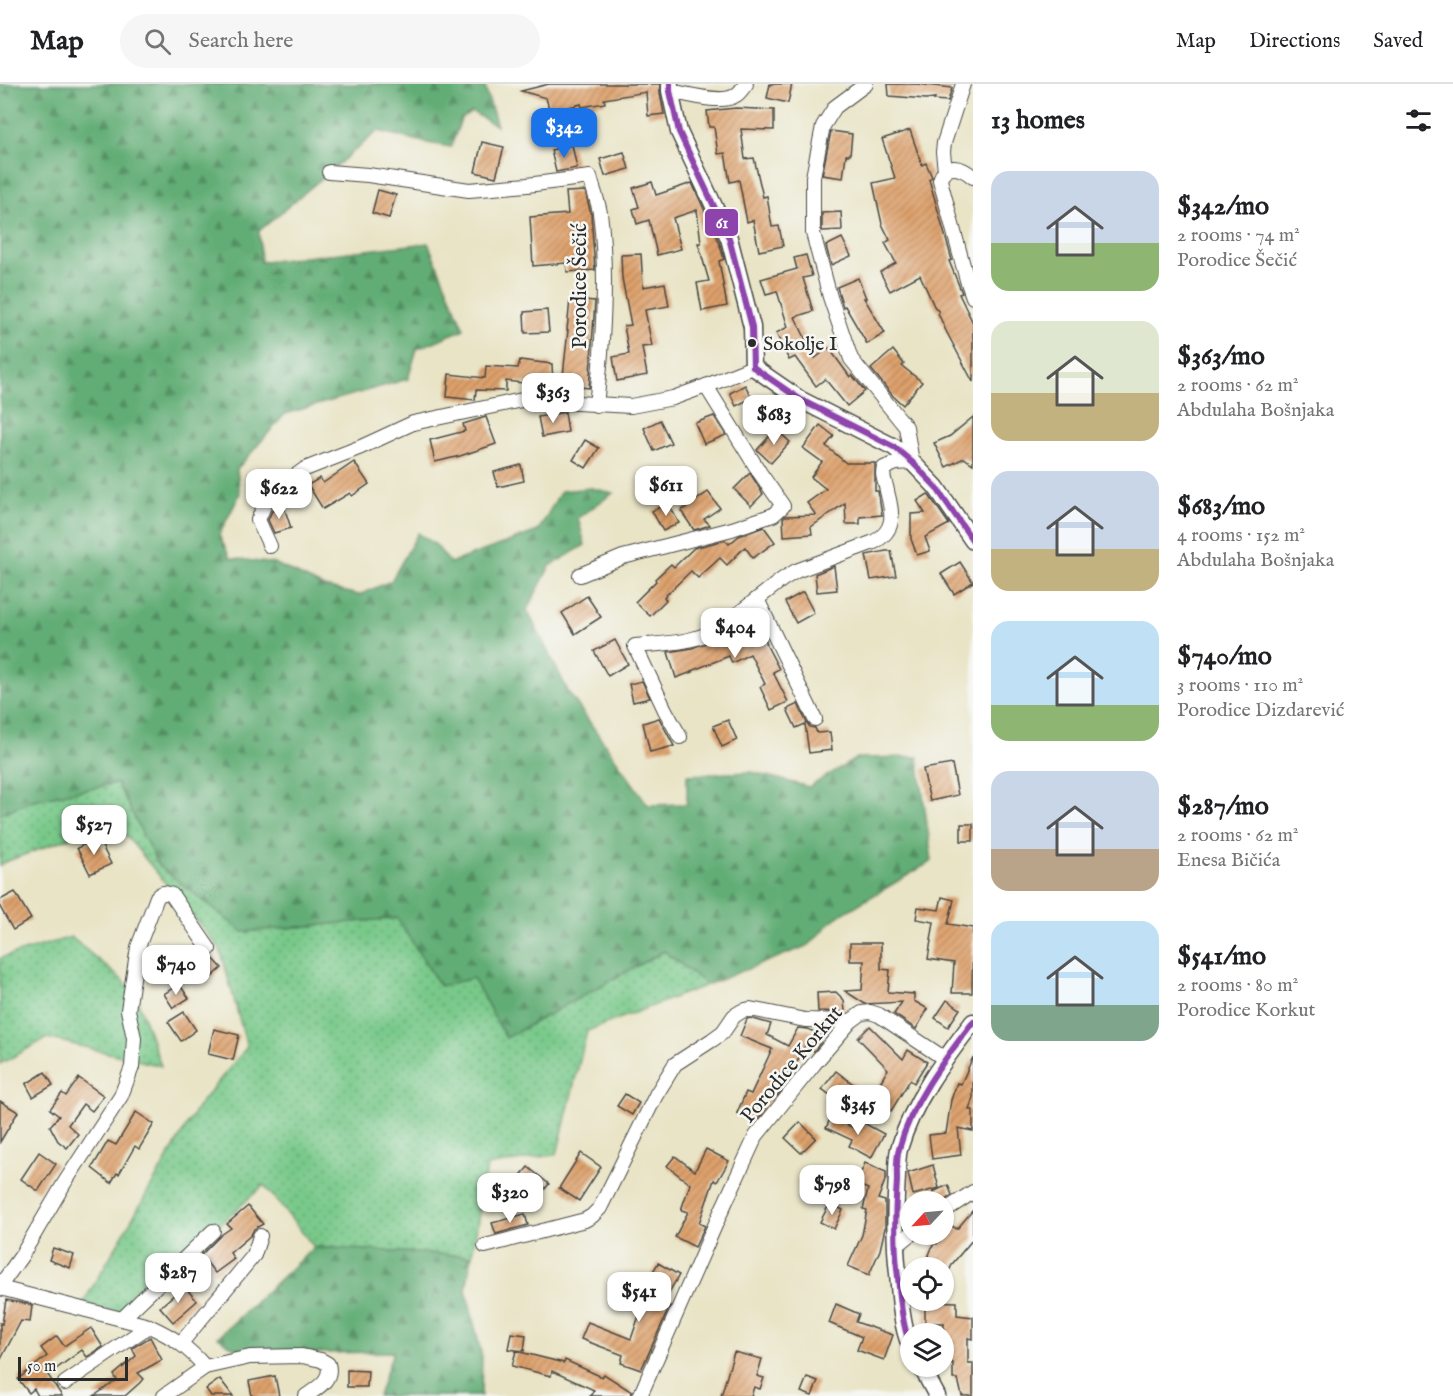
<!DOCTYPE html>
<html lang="en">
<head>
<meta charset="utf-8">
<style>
	body { margin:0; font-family:"IM FELL English",serif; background:#f6f6f6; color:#202124; height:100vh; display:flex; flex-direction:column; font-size:22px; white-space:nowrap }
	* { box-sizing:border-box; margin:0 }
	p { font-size:20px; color:#757577 }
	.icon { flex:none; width:33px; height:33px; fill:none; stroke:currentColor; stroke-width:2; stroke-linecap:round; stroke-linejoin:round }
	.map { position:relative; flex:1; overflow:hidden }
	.drawer { display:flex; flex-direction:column; background:#fff; width:480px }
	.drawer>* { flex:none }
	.needle { width:39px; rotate:244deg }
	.tools { position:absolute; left:900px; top:1107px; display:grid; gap:12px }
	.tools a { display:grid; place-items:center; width:54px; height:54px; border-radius:50%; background:#fff; box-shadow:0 2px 4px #0004; font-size:30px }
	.scale { position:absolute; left:18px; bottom:15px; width:110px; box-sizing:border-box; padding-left:6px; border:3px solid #2b2b2b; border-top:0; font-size:16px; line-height:21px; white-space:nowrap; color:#2b2b2b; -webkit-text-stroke:4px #f6f6f2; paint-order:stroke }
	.price { position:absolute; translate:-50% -51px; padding:0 14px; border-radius:12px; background:#fff; color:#222; font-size:20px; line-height:39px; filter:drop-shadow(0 2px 3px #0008) }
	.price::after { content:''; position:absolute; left:50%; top:36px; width:18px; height:14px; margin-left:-9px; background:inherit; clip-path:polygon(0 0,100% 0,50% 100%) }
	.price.selected { background:#1a73e8; color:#fff }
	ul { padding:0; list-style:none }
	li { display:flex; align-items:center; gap:18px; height:150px; padding:0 18px }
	li span { display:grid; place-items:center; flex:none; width:168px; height:120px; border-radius:18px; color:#555 }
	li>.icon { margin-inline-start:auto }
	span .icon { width:72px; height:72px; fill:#fffc; stroke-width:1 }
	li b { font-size:26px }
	h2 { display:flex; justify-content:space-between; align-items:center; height:72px; padding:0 18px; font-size:26px }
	header { display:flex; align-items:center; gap:36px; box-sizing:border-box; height:84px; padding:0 30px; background:#fff; border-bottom:2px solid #e0e0e0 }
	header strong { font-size:28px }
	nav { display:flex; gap:33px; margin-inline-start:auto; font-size:21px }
	.search { width:420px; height:54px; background:#f6f6f6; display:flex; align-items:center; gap:15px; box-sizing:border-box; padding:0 21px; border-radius:33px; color:#757577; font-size:22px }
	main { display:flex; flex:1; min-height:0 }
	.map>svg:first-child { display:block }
	.grass { fill:url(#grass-dots); stroke:#527a5a; stroke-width:1.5 }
	.forest { fill:url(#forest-firs); stroke:#466c50; stroke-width:1.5 }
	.building { fill:url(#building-hatch) }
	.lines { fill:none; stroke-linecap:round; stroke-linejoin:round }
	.minor-casing { stroke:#484742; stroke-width:16 }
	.tertiary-casing { stroke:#484742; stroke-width:19 }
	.minor { stroke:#fff; stroke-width:14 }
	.tertiary { stroke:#fff; stroke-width:16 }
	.bus-1-casing { stroke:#f6f6f2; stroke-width:10 }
	.bus-1 { stroke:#8e44ad; stroke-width:6 }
	.bus-dot { fill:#2b2b2b; stroke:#f6f6f2; stroke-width:2 }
	.labels { text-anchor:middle; stroke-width:5; stroke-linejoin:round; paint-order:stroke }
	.bus-label { font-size:20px; fill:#2b2b2b; stroke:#f6f6f2; text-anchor:start }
	.street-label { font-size:21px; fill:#2b2b2b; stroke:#f6f6f2 }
	.line-badge { stroke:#f6f6f2; stroke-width:2 }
	.badge-label { font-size:16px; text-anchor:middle; font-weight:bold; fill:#fff }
</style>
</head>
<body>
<header>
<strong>Map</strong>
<div class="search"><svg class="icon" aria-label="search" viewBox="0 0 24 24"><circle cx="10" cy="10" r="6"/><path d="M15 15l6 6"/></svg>Search here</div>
<nav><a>Map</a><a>Directions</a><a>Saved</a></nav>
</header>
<main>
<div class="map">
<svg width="973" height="1312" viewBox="0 0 973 1312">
	<defs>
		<pattern id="grass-dots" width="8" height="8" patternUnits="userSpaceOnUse" patternTransform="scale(1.5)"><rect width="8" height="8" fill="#78c98a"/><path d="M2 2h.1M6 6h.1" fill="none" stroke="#63a371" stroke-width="1.8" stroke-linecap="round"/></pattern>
		<pattern id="forest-firs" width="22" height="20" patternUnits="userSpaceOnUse" patternTransform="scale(1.5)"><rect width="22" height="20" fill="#62ad76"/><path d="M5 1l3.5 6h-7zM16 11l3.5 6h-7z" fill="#518d61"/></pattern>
		<pattern id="building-hatch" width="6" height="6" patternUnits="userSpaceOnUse" patternTransform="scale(1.5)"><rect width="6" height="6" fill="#dea16c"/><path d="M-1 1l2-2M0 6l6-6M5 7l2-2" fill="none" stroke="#b48359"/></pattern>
	</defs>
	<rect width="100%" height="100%" fill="#f6f6f2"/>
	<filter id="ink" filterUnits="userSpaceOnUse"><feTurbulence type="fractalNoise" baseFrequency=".0167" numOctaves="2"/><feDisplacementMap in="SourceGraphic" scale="12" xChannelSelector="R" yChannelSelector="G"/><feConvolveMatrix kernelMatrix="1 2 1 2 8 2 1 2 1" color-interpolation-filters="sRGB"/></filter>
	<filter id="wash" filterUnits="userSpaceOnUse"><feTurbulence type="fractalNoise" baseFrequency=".008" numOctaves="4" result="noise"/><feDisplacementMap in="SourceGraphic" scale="24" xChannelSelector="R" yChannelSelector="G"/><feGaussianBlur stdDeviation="1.35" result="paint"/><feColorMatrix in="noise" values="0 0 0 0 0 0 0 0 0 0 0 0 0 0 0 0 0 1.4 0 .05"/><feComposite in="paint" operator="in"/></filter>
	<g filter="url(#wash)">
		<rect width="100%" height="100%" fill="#e9e4c6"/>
		<!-- grass -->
		<g class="grass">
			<polygon points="117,699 158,781 243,848 397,834 440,902 473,894 506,954 664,867 707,901 587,947 557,1070 487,1082 472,1172 314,1163 264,1101 122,1228 82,1221 198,1022 247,963 220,865 114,737 5,778 0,782 0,730 33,716"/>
			<polygon points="71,853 134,906 161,982 47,954 0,980 0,874"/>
		</g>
		<!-- forest -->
		<g class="forest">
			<polygon points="0,0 484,0 497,42 472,28 461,35 451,63 427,59 378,47 259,147 261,178 428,159 464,245 417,265 408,295 285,330 237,385 240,410 219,451 230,474 276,480 324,503 359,511 391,497 418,449 436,461 450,479 538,447 561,407 591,404 613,409 578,434 585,461 550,482 527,526 569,609 648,721 687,720 687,691 752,688 809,703 857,674 918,673 932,777 835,834 809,861 707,901 664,867 506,954 473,894 440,902 397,834 243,848 158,781 117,699 33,716 0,730"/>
			<polygon points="314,1163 472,1172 466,1205 482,1273 481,1312 378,1312 393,1268 243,1270 218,1253"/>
		</g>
		<g id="blocks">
			<!-- building -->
			<g class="building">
				<polygon points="549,0 660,0 660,9 664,30 648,32 646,8 604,15 605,19 582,23 581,20 550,28 546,14 521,7"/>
				<polygon points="770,0 792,0 788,19 767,14"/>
				<polygon points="888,0 917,0 952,4 948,17 934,16 935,14 926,15 889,12"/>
				<polygon points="736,24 774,26 774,46 741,45 745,75 754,74 763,113 767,112 772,143 779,142 783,162 759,167 753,136 747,138 739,96 730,98 725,69 718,70 714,43 709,43 707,27"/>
				<polygon points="910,46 922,81 926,79 932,93 929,95 952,176 949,177 962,209 959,210 973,239 973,298 946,247 938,229 939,228 934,222 920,191 890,207 880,188 896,179 885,159 890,156 882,140 873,99 895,94 882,55"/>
				<polygon points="831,47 852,50 850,71 846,71 843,94 822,91"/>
				<polygon points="482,58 504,63 496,93 475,88"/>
				<polygon points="572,61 577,84 556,88 551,66"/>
				<polygon points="624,68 629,85 605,92 600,75"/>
				<polygon points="652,98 656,111 692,99 719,158 724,175 719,177 727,222 702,227 697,199 709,197 698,159 701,159 697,126 673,134 681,165 657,171 649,136 637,140 633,125 639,123 633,104"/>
				<polygon points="378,106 396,111 389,134 372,129"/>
				<polygon points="585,107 591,130 595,186 567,188 566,179 533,182 530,133 568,130 566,108"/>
				<polygon points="841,128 842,146 822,147 822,129"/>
				<polygon points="842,154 851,172 831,181 826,162"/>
				<polygon points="641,170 643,203 665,199 669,222 645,226 652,262 642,263 647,291 617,297 613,273 629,270 624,242 631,241 622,194 621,171"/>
				<polygon points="806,171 812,192 803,194 813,227 795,233 815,274 829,264 850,293 852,291 865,307 847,322 825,295 816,302 795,273 789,276 776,249 788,243 777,207 766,210 761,195 797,185 794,174"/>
				<polygon points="858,194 866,214 864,214 885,249 867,260 845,222 843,223 837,203"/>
				<polygon points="570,215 595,217 589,304 562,301 568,246 567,246"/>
				<polygon points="547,226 549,248 525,249 524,228"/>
				<polygon points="893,266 904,280 902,282 922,298 903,321 893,312 871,285"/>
				<polygon points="520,276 552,280 553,300 548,299 548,302 506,297 506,307 476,306 475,316 447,313 449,290 485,294 486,282 518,284"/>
				<polygon points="745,301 752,314 736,322 730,309"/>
				<polygon points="565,328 568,348 542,353 538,333"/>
				<polygon points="714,332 726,351 704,360 695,339"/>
				<polygon points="486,333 496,360 460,372 435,378 430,356 465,347 463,340"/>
				<polygon points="973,333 973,380 964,374 946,383 934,359 950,352"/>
				<polygon points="660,336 671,359 654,367 644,344"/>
				<polygon points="820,341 834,352 826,362 846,379 875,379 875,407 878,407 882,431 860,433 860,440 846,440 845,419 811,443 812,450 784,452 783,434 785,432 816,431 807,419 826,405 811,393 822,378 803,364"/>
				<polygon points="776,345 790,358 771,379 757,366"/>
				<polygon points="585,356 599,364 586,384 573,376"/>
				<polygon points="354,378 369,400 352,412 350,409 323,425 308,401 320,394 323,399"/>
				<polygon points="521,381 524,397 498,403 494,388"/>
				<polygon points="750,389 763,410 751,422 734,405"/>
				<polygon points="708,408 720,424 704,435 710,441 694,446 681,427"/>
				<polygon points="928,410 949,440 925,453 930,467 917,471 911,455 911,430 925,429 917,417"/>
				<polygon points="668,419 679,439 663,447 652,427"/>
				<polygon points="284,423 291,444 274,449 268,436 272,427"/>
				<polygon points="764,443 775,458 753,474 745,463 727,481 720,474 698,494 691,487 664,513 666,516 650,532 635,518 656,497 655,495 671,480 674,483 694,464 725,456 729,460 739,452"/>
				<polygon points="886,467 891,467 896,492 871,496 866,471"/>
				<polygon points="960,478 973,498 954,510 941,490"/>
				<polygon points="834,482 837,506 817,508 815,490"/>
				<polygon points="803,508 814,529 796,539 785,518"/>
				<polygon points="587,512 601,533 575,550 562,529"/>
				<polygon points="758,538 765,553 767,562 779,585 773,588 788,618 771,626 760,603 765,600 750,570 732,579 729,572 691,587 692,588 676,594 668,568 692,564 719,554 721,557 745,544 745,541"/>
				<polygon points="615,556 628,580 608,592 594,567"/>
				<polygon points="642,597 650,614 633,618 629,600"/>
				<polygon points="798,620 807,639 810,643 815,644 817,649 830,648 832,666 809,669 805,640 796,644 787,625"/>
				<polygon points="659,634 674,662 650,668 643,639"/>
				<polygon points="728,636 737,656 722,663 713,642"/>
				<polygon points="952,680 958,711 930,717 923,685"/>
				<rect x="961" y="740" width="12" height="17"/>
				<polygon points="98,754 111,780 90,790 77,764"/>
				<polygon points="15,808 31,835 13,846 0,823 0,816"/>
				<polygon points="942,813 954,816 948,840 973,844 972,909 952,909 954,879 928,875 934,838 916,835 918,823 939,826"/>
				<polygon points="850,859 881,859 881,885 890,886 888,908 914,910 914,917 928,925 916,945 894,930 902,918 865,920 845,907 862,906 864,877 850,877"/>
				<polygon points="203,872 209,874 212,873 222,884 212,893 198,877"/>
				<polygon points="179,900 189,914 173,924 164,910"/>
				<polygon points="836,908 844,916 845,928 818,927 817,909"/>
				<polygon points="947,916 960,925 948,943 935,934"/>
				<polygon points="184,928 196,946 181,957 168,938"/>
				<polygon points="750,934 771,940 767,951 788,962 798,944 808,945 822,952 821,958 814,967 805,962 796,980 794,979 781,1007 777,1012 773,1010 765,1026 756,1038 737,1029 746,1008 751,1010 772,965 740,952 747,935"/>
				<polygon points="870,942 903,975 908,966 927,978 914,999 910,996 891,1027 871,1014 888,985 858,954"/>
				<polygon points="214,945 239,951 233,976 208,970"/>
				<polygon points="973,973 973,1013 969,1026 973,1026 973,1047 958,1044 961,1071 932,1075 929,1051 946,1049 951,1016 957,999 961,1000"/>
				<polygon points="836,987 857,1003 843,1021 822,1005"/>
				<polygon points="45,988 53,1001 33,1013 26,1000"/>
				<polygon points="79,994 104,1012 92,1027 83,1020 68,1041 78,1050 67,1064 58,1057 50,1042 59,1032 50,1025 62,1009 66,1012"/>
				<polygon points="625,1010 639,1019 632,1031 617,1022"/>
				<polygon points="0,1017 18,1028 0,1058"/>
				<polygon points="136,1028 154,1040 139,1065 135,1062 119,1090 117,1089 111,1099 92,1084 108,1057 116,1061"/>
				<polygon points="831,1033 858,1046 862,1038 884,1050 871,1074 849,1062 852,1056 826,1044"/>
				<polygon points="800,1038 816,1054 801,1069 785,1054"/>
				<polygon points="706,1065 729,1077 717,1098 714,1096 699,1139 705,1142 695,1163 675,1153 688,1128 681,1126 690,1100 667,1082 675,1072 695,1087"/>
				<polygon points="39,1068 56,1080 38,1107 21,1095"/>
				<polygon points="581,1069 601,1083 579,1117 559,1104"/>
				<polygon points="865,1079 886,1088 886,1094 878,1115 885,1117 885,1144 880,1166 869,1191 848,1182 862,1151 867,1126 863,1125 868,1105 856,1100"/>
				<polygon points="933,1081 939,1104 913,1111 908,1089"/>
				<polygon points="528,1083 549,1100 533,1119 512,1102"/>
				<polygon points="948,1101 952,1111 942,1118 937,1118 933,1108"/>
				<polygon points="830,1119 843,1126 834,1145 820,1138"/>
				<polygon points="248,1122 263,1140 254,1145 251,1151 230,1169 234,1175 215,1189 201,1171 221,1151 231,1144 227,1140"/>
				<polygon points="973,1126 973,1155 953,1179 949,1187 944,1184 926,1178 934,1159 937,1160 952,1142 957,1145"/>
				<polygon points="525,1130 528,1141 496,1150 492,1139"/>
				<polygon points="53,1164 74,1171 70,1184 49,1176"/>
				<polygon points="658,1179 679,1191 663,1219 670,1222 641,1286 621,1279 623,1271 581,1255 588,1238 631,1255 651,1197 648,1196"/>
				<polygon points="184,1202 197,1217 173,1238 160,1223"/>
				<polygon points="6,1216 32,1221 30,1238 21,1237 0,1277 0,1239 2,1240"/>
				<polygon points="925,1217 957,1218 957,1231 973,1233 973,1255 968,1254 968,1279 973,1279 973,1312 962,1312 958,1295 953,1295 953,1279 944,1279 944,1239 925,1239"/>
				<polygon points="836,1220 859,1230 856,1238 893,1251 884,1276 857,1266 862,1253 829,1239"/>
				<polygon points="91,1244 103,1263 87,1273 82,1266 48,1291 62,1312 38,1312 34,1305 29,1309 18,1295 47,1272 41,1264 57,1252 64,1262"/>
				<polygon points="511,1249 526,1251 524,1267 508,1265"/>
				<polygon points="150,1253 162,1276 138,1289 144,1295 125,1312 94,1312 117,1296 114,1291 136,1272 132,1264"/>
				<polygon points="516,1267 564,1279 565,1276 602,1293 604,1290 632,1308 631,1312 590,1312 594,1306 552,1287 551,1292 512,1282"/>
				<polygon points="734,1268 762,1275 757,1292 764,1294 760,1305 754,1303 751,1312 721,1312"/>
				<polygon points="347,1286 368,1287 367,1303 347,1303"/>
				<polygon points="275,1292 279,1312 252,1312 249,1297"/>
				<polygon points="807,1293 818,1297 812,1312 801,1308"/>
				<polygon points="220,1295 233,1312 211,1312 206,1305"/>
			</g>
		</g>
	</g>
	<g filter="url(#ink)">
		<use href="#blocks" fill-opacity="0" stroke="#484742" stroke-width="1.5"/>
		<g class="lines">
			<defs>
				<g id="minor">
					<path d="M670,7C686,10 723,21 736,11C740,9 743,3 746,0"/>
					<polyline points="945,87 943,68 944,59 963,0"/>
					<path d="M329,88L368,91L469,106L527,101L590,93C593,105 598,117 600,129C608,190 603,260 596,321"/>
					<path d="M973,93C962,83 945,78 940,96L967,196L973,213"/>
					<polyline points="270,462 258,436 269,411 305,385 361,363 413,339 522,316 631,322 673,314 706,302 753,283"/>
					<polyline points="580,491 623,473 732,445 773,431 783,422 760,389 706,302"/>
					<polyline points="757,515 815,635"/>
					<path d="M680,653L665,626L635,562C667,559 693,560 721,543L783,495L796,487L874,458C896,446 893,430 887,407C886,399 881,392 884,384L896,379L912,378L906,343L851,275L830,213L813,149V93L823,42L835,23L866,0"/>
					<polyline points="944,1127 973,1108"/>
					<polyline points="485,1162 585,1136 592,1132 600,1124 656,1011 675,980 712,956 723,948 734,932 742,927 750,925 805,936 851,937"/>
					<polyline points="895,1163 911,1150"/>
					<path d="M0,1202L22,1171L65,1098L121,1012L132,983L134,954L128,926L138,863L157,813C162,808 165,808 172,811L209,865"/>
					<path d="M0,1204L149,1242C173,1253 188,1263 205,1283"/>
					<polyline points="122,1235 213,1147"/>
					<polyline points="181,1259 254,1171 260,1152"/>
					<polyline points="65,1299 149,1242"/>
					<path d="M164,1312L205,1283L250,1273L302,1272L321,1276L328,1280C333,1296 317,1304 306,1312"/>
					<polyline points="640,1312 720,1130 756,1052 814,980 851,937 862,929 870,928 879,931 945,975"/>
				</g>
				<g id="tertiary">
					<polyline points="670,0 670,7 679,48 729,154 752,243 753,283 801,316 894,363 912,378 936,403 973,457"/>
					<path d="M910,1261C901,1240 900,1212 898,1189C894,1156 895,1125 897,1092C897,1083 897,1073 899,1065C913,1017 943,977 973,938"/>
					<polyline points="921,1282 937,1312"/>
				</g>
			</defs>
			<!-- minor casing -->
			<use href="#minor" class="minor-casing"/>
			<!-- tertiary casing -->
			<use href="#tertiary" class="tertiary-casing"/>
			<!-- minor -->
			<use href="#minor" class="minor"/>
			<!-- tertiary -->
			<use href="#tertiary" class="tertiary"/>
			<defs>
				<g id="bus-1">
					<polyline points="670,0 670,7 679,48 729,154 752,243 753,283"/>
					<polyline points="753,283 801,316 894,363 912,378 936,403 973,457"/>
					<path d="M910,1261C901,1236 900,1210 897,1184C894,1155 895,1126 897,1097C897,1086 896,1075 899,1065C912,1017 944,976 973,938"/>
				</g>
			</defs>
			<!-- bus-1 casing -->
			<use href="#bus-1" class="bus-1-casing"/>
			<!-- bus-1 -->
			<use href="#bus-1" class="bus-1"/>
		</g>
	</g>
	<!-- markers -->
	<circle class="bus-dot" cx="752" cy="259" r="5"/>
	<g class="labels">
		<!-- bus labels -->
		<g class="bus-label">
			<text x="763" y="266">Sokolje I</text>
		</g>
		<!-- street labels -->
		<g class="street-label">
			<text transform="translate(579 202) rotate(-90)" y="7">Porodice Šečić</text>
			<text transform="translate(791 980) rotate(-50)" y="7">Porodice Korkut</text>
		</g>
	</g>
	<rect class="line-badge" x="704" y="124" width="35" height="29" rx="6" fill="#8e44ad"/>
	<g class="badge-label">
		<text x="722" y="144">61</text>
	</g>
</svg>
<div class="tools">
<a><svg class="needle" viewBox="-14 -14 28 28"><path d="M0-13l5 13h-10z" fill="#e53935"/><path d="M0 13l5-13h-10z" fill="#757577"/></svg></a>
<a><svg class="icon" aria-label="locate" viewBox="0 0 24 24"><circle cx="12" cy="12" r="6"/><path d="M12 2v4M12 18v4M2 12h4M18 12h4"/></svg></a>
<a><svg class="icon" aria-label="layers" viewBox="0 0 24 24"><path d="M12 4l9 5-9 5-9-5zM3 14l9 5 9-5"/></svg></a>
</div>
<div class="scale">50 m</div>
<b class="price selected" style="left:564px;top:75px">$342</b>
<b class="price" style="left:553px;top:340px">$363</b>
<b class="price" style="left:774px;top:362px">$683</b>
<b class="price" style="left:666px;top:433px">$611</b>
<b class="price" style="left:279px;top:436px">$622</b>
<b class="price" style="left:735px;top:575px">$404</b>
<b class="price" style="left:94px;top:772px">$527</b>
<b class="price" style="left:176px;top:912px">$740</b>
<b class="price" style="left:858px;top:1052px">$345</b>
<b class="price" style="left:832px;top:1132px">$798</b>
<b class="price" style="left:510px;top:1140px">$320</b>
<b class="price" style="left:178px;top:1220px">$287</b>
<b class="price" style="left:639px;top:1239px">$541</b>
</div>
<section class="drawer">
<h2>13 homes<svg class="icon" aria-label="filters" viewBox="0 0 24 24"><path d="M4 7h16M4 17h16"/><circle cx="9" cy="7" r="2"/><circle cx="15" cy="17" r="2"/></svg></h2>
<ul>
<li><span style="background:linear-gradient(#c9d6e8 60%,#8fb573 0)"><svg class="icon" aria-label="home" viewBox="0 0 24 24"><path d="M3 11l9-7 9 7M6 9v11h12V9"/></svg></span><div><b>$342/mo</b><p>2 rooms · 74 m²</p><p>Porodice Šečić</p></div></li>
<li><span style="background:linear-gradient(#dfe7d0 60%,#c2b280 0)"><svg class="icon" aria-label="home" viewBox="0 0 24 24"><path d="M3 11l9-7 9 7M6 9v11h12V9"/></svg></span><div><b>$363/mo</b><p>2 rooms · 62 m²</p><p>Abdulaha Bošnjaka</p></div></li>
<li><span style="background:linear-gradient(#c9d6e8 65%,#c2b280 0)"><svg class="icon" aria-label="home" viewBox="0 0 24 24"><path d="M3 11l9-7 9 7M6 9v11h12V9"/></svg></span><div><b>$683/mo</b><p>4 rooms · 152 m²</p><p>Abdulaha Bošnjaka</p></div></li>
<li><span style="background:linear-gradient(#bfe0f5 70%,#8fb573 0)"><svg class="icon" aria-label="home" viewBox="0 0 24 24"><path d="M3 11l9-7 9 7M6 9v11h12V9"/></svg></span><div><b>$740/mo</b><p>3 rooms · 110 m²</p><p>Porodice Dizdarević</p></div></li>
<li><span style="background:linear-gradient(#c9d6e8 65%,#b9a48a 0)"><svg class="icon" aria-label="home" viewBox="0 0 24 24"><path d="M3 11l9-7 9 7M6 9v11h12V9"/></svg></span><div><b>$287/mo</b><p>2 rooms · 62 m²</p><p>Enesa Bičića</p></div></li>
<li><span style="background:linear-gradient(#bfe0f5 70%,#7fa58c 0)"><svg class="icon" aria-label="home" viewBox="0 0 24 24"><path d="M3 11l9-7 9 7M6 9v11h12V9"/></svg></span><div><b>$541/mo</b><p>2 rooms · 80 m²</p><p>Porodice Korkut</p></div></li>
</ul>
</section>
</main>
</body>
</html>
